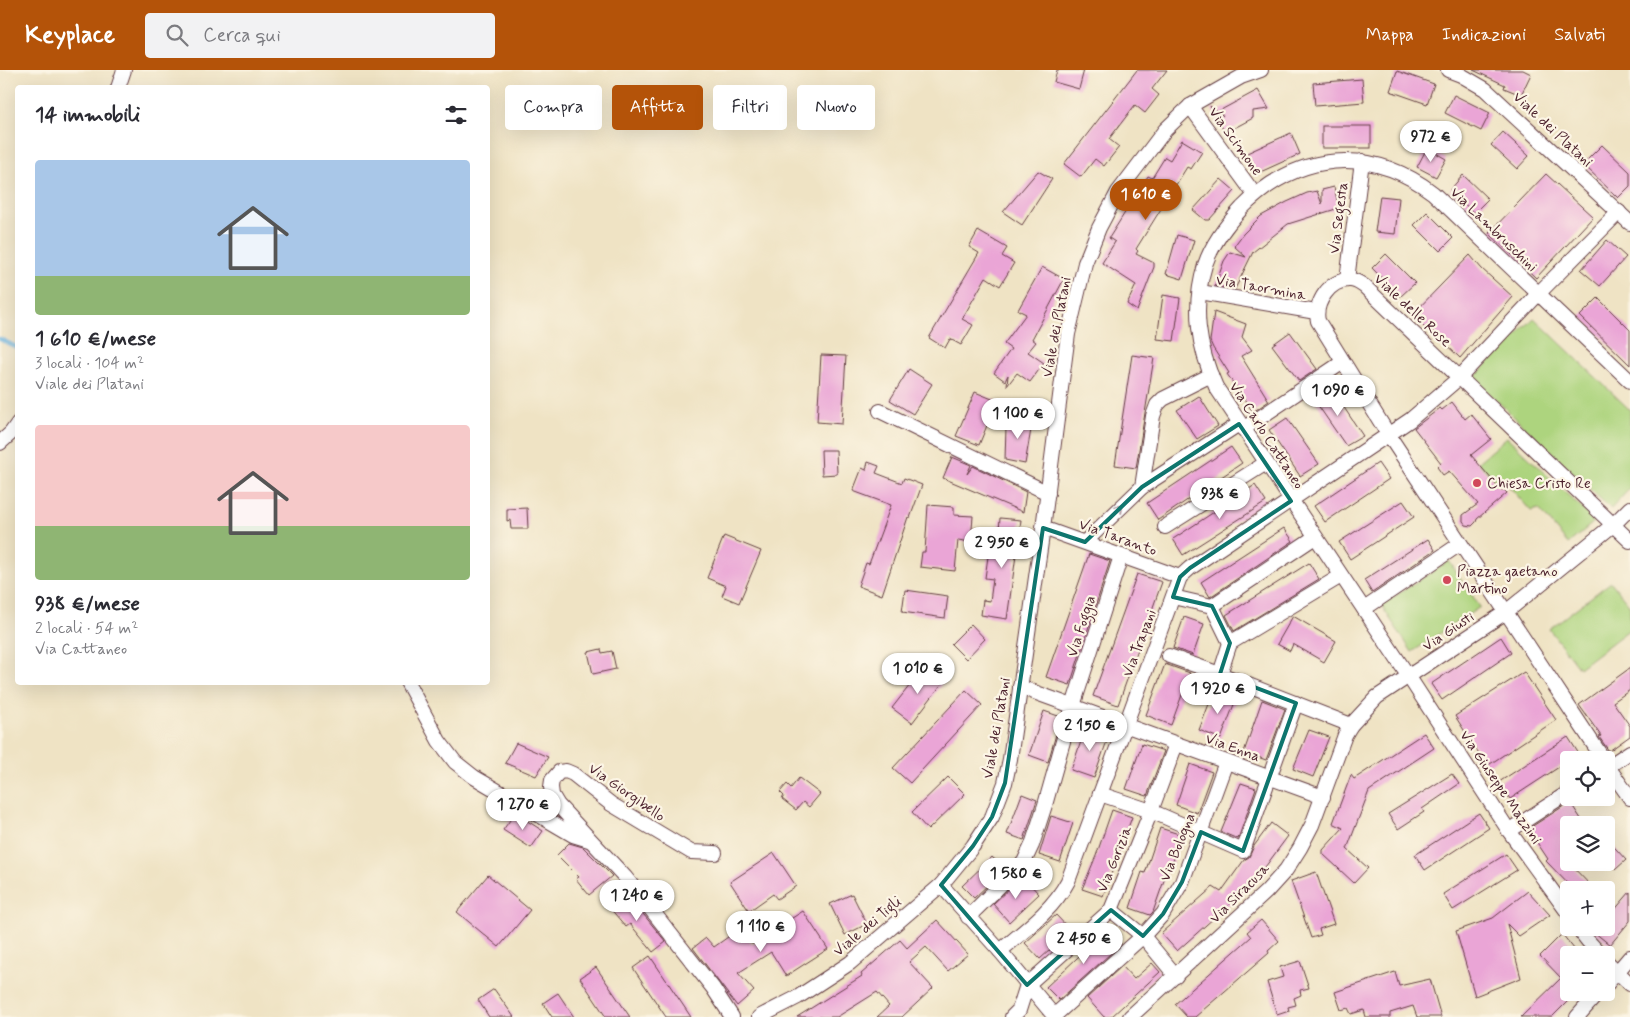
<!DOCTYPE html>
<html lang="it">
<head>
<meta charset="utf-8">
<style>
	body { margin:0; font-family:Mynerve,sans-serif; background:#f2f2f3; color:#2b2b33; height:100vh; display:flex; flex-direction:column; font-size:19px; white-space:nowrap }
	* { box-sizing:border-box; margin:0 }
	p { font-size:16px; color:#7c7c81 }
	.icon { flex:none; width:28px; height:28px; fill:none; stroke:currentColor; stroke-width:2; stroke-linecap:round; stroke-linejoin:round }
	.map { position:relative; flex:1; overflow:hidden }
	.drawer { position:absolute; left:15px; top:15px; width:475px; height:600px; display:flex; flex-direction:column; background:#fff; border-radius:5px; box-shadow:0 5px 20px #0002 }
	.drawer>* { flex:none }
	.hud { position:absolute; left:505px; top:15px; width:475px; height:45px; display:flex; gap:10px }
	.tools { position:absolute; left:1560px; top:681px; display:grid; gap:10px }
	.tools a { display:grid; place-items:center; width:55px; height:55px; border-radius:5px; background:#fff; box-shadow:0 5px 20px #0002; font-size:25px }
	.price { position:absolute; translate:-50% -42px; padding:0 11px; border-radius:18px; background:#fff; color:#222; font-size:16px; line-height:32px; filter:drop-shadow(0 1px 2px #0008) }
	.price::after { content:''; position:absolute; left:50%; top:30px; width:15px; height:11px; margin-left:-8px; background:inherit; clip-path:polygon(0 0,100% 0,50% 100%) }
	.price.active { background:#b45309; color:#fff }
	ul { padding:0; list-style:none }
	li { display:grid; align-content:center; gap:10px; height:265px; padding:0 20px }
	li span { display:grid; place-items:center; height:155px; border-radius:5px; color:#555 }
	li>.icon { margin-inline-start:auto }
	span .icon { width:90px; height:90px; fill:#fffc; stroke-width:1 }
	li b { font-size:21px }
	h2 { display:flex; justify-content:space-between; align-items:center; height:60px; padding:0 20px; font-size:21px }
	.chip { padding:0 18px; border-radius:5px; background:#fff; box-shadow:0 5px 20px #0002; font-size:18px; line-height:45px }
	.chip.active { background:#b45309; color:#fff }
	header { display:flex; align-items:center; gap:30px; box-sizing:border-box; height:70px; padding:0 25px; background:#b45309; color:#fff }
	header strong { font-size:24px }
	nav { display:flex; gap:28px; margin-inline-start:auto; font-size:18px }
	.search { width:350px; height:45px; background:#f2f2f3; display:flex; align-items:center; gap:12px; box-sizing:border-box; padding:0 18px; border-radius:5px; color:#7c7c81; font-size:19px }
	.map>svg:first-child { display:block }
	.green { fill:#add47e; stroke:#7c7a54 }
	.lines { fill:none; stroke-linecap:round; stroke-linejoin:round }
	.stream { stroke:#69b4e2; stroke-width:4.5 }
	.building { fill:#eaa5d6 }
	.minor-casing { stroke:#633c42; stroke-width:16 }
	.minor { stroke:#fff; stroke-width:14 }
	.oneway { stroke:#ae9aa0 }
	.marked { fill:none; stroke:#0f766e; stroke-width:4; stroke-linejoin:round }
	.poi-dot { fill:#d1495b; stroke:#fcf5e5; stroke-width:2 }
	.labels { text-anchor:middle; stroke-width:4.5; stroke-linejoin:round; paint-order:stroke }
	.street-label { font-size:15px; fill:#4a1f2b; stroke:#fcf5e5 }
	.poi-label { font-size:15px; fill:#4a1f2b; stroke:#fcf5e5; text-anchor:start }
</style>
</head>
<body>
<header>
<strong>Keyplace</strong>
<div class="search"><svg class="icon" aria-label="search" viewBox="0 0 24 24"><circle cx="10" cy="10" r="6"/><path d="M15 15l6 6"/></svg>Cerca qui</div>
<nav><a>Mappa</a><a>Indicazioni</a><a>Salvati</a></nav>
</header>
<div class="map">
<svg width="1630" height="947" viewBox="0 0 1630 947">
	<rect width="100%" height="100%" fill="#fcf5e5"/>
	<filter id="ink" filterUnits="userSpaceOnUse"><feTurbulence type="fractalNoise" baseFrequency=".02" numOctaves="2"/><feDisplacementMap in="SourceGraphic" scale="10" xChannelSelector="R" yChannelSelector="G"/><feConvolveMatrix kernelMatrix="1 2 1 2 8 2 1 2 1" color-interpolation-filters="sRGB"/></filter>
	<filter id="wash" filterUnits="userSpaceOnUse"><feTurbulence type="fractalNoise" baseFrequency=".0096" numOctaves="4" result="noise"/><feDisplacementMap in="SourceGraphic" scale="20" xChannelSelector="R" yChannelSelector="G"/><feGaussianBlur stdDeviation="1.12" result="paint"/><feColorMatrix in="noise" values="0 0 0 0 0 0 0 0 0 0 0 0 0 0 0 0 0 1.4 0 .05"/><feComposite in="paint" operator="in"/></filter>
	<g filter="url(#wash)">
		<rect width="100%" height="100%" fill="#efe3c4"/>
		<!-- green -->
		<g class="green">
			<polygon points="1534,248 1630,340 1630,418 1611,439 1473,308"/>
			<polygon points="1507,367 1595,451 1568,474 1539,439 1531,441 1507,414 1502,418 1478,392"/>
			<polygon points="1449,491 1480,537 1412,582 1381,535"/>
			<polygon points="1611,512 1630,536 1630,559 1579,598 1549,559"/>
		</g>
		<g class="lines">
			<!-- stream -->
			<polyline class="stream" points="0,269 18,278"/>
		</g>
		<g id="blocks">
			<!-- building -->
			<g class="building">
				<polygon points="1057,0 1084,0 1079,19 1054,12"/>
				<polygon points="1137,0 1167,0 1152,19 1159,25 1145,43 1135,35 1109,69 1119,77 1104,96 1095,89 1081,107 1064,94"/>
				<polygon points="1473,0 1523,0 1531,4 1521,25 1504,18 1505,15"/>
				<polygon points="1397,1 1434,14 1427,34 1390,21"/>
				<polygon points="1362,9 1364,32 1315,36 1313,13"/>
				<polygon points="1258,20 1269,39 1253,41 1253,48 1225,63 1210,36 1223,46 1219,41"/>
				<polygon points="1454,25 1490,43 1481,61 1445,43"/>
				<rect x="1322" y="56" width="49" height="22"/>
				<polygon points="1503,62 1529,86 1517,99 1491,75"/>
				<polygon points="1291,63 1300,84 1256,104 1247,83"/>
				<polygon points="1182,70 1202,82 1191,99 1187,97 1136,179 1138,181 1136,184 1154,193 1154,197 1137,241 1127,234 1136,215 1102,193 1115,172 1109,168 1148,106 1152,108 1165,87 1170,90"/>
				<polygon points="1602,75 1630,102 1630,116 1618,128 1583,94"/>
				<polygon points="1427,78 1446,89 1436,107 1417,97"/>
				<polygon points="1038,101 1052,109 1022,155 1003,142"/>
				<polygon points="1546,104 1593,147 1536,208 1489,163"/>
				<polygon points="1463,105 1488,129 1474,143 1450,120"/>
				<polygon points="1221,109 1235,121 1209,150 1205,150 1193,140"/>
				<polygon points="1334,117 1339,138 1288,154 1253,182 1235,219 1215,216 1224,191 1230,182 1246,187 1234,176 1243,164 1261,146 1287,132 1307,123 1317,121 1322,134 1322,120"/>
				<polygon points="1380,126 1399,128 1395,164 1375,162"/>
				<polygon points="1427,142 1453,168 1440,181 1414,155"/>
				<polygon points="978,161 1007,178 1002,186 1014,193 1000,216 986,207 962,249 973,255 961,275 950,269 945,278 929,268 979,183 969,177"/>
				<polygon points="1177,165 1194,170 1182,209 1166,204"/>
				<polygon points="1607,170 1626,187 1600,216 1581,200"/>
				<polygon points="1386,184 1415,213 1400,227 1372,198"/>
				<polygon points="1470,185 1482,199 1513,227 1460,288 1429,258 1427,260 1412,245"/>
				<polygon points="1042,197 1064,209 1032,269 1036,272 1028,282 1044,293 1030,312 1017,303 1007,316 1008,305 1005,311 994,303 1011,279 1004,274 1026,244 1018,240"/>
				<polygon points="1163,225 1180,228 1174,271 1157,269"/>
				<polygon points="1598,228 1630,260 1630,295 1580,246"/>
				<polygon points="1214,242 1246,254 1242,267 1252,280 1241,286 1269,331 1253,342 1227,304 1229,303 1213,278 1210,271"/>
				<polygon points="1290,262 1317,299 1299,311 1272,275"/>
				<polygon points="821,285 846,286 842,354 817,352"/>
				<polygon points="1132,285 1154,288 1136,398 1115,395"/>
				<polygon points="909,299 932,314 913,344 890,330"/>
				<polygon points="1331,318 1363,366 1346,376 1313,328"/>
				<polygon points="975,322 997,331 979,375 956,366"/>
				<polygon points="1199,326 1218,356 1197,369 1177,340"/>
				<polygon points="1452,332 1465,349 1471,344 1491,369 1471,385 1499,418 1502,416 1507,423 1477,449 1476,452 1472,456 1466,455 1463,451 1463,445 1478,434 1449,401 1443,405 1437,397 1441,393 1414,358 1440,338 1442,340"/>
				<polygon points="1016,344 1032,354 1025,394 1005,390 1006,357"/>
				<polygon points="1287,348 1319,394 1300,406 1269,360"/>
				<polygon points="1231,377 1242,393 1158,450 1147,433"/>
				<polygon points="821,380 836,380 837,404 822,405"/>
				<polygon points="952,387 971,395 967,404 973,396 1026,422 1023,442 943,408"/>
				<polygon points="868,392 879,396 876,403 902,413 904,408 922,415 910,448 908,447 882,525 858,516 866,493 869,494 891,435 853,421 862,398 866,400"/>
				<polygon points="1378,393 1389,409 1325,452 1314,436"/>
				<polygon points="1255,415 1266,432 1183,485 1173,469"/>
				<polygon points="1403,431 1414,447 1350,489 1339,472"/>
				<polygon points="928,435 954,437 954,445 973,446 971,472 958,470 955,501 920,497 922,482 925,482"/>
				<polygon points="527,438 528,459 511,459 510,450 507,451 507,439"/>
				<polygon points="1000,448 1021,450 1007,549 981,545 983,530 990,531 993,509 985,508 990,472 998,473"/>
				<polygon points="1284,458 1293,471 1210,527 1201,512"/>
				<polygon points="724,466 761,481 739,533 722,526 726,516 707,508"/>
				<polygon points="1428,469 1435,480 1372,523 1364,510"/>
				<polygon points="1089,484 1110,491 1070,615 1046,607"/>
				<polygon points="1309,493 1319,509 1234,561 1226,545"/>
				<polygon points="1137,504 1162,512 1118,635 1093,626"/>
				<polygon points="905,520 948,526 945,548 902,542"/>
				<polygon points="1293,546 1336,571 1324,592 1293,574 1290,581 1277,574"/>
				<polygon points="1184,547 1204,554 1193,585 1173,578"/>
				<polygon points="971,554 985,569 966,589 951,574"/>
				<polygon points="1501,567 1511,583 1442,630 1431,614"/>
				<polygon points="601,579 602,583 612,581 616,599 593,604 588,582"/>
				<polygon points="1165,594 1190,603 1171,655 1146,645"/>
				<polygon points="925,596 944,611 912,653 892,638"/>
				<polygon points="1630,598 1630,620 1613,632 1630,656 1630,666 1609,681 1599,667 1601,666 1579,635"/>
				<polygon points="1524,602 1556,650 1487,696 1455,646"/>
				<polygon points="966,620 982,635 910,713 893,698"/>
				<polygon points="1214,621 1236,629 1221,669 1199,660"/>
				<polygon points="1262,630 1285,639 1266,690 1244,682"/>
				<polygon points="1044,641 1061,647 1048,692 1029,685"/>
				<polygon points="1086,657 1109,665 1094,708 1071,700"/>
				<polygon points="1309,660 1329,667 1313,707 1293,699"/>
				<polygon points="1424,663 1434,678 1369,721 1347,779 1368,798 1354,813 1323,784 1323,780 1343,758 1333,753 1351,705 1354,709"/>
				<polygon points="1568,667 1579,684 1510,729 1499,712"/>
				<polygon points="516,673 548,687 536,706 505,693"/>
				<polygon points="1142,674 1164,681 1147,726 1126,719"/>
				<polygon points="1190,694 1212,702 1197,743 1176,735"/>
				<polygon points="1452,704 1459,714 1422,739 1424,742 1398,759 1388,744"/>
				<polygon points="948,707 965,724 928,760 912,742"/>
				<polygon points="799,708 820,724 809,737 803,732 796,740 782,729 784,726 780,722 787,714 791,718"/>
				<polygon points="1241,713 1256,718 1238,769 1221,762"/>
				<polygon points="1022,724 1037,730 1024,770 1007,764"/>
				<polygon points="1570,732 1585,755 1569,755 1569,793 1595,820 1574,820 1546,791 1548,789 1528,759"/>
				<polygon points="1112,740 1132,747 1103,826 1082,819 1096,786"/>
				<polygon points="515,743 543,761 531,778 503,760"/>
				<polygon points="1479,743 1489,758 1425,800 1415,785"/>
				<polygon points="1051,746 1073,753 1060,792 1039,785"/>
				<polygon points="1271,753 1288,766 1254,812 1177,881 1161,863 1213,817 1221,822 1244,790 1249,787 1254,776"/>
				<polygon points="1160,758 1182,765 1170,800 1168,799 1153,842 1150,845 1130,838 1142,802 1145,803"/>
				<polygon points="1606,768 1626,790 1615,800 1606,790"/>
				<polygon points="569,773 583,777 612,806 589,825 576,809 579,807 557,785"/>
				<polygon points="774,783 796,816 777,829 773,824 749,841 730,812"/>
				<polygon points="1506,784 1517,800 1453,840 1443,824"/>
				<polygon points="992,787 1005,799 974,828 962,816"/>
				<polygon points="1316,802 1334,854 1319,859 1321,865 1311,868 1291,811"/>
				<polygon points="488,805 530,840 499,877 457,842"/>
				<polygon points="1026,810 1039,824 1009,852 993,834 1017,811 1021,815"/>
				<polygon points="1528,821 1550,845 1519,866 1507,854 1521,908 1475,926 1456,861 1493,848"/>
				<polygon points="1630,822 1630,851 1610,875 1589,858 1606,858 1606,850"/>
				<polygon points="626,823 666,872 653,882 630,854 626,857 609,837"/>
				<polygon points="852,824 867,854 845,865 830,834"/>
				<polygon points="803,841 828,879 786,906 771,882 738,903 754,921 737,936 693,878 706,868 714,877 742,857 752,874"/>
				<polygon points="1056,845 1071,861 1040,889 1025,873"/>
				<polygon points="937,850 968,884 948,901 926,877 909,892 933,918 902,947 877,947 889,936 877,922 837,947 797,947 862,906 861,904 900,870 907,878"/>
				<polygon points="1261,850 1279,871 1268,881 1269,883 1195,947 1187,947 1175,934 1251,867 1247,862"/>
				<polygon points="1107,860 1121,874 1059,930 1046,917"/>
				<polygon points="1562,864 1579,885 1569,885 1569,922 1577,922 1552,947 1521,947 1561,908 1540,886"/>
				<polygon points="650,886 691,947 666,947 633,898"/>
				<polygon points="1300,891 1309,918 1300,920 1301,925 1294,928 1296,935 1288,937 1289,941 1277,945 1267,912 1283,907 1280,897"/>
				<polygon points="1152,893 1160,902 1111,947 1104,947 1087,928 1122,896 1134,909"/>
				<polygon points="596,897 630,947 606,947 580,908"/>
				<polygon points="1395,902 1399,916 1430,909 1441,947 1417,947 1413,936 1390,943 1390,947 1366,947 1364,940 1351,944 1348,938 1341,940 1335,922"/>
				<polygon points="494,919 514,947 489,947 478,930"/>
				<polygon points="558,923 574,947 552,947 543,933"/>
			</g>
		</g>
	</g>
	<g filter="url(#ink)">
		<use href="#blocks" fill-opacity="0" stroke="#633c42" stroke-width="1"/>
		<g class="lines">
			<defs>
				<g id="minor">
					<polyline points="1448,0 1461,5 1485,19 1630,153"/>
					<polyline points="118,18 124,0"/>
					<polyline points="1190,36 1255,125"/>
					<polyline points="1347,210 1362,91"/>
					<polyline points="1200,222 1316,242"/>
					<polyline points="880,341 1048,423"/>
					<polyline points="1243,359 1343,292"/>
					<polyline points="0,373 11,363 18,353"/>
					<polyline points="1142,417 1153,346 1157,335 1163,329 1211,305"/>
					<polyline points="1165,457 1266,393"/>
					<polyline points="1043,458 1180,507"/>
					<polyline points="1085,472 1142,417 1239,354"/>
					<polyline points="1173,527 1212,536 1315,467"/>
					<polyline points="1212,536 1230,573 1220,604"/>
					<polyline points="1364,539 1460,474"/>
					<polyline points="1230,573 1341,506"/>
					<polyline points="1169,586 1220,604 1351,655"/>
					<polyline points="407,612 439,671 455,692 474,707 573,765 589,770"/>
					<polyline points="1020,617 1323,727"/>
					<path d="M1604,690L1388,364L1318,251C1314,233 1330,209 1350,210C1356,210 1359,213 1364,216L1630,471"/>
					<polyline points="1606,694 1630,728"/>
					<polyline points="1606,698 1630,682"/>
					<polyline points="1100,724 1151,741 1243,781 1296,633"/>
					<polyline points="1509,761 1569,722"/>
					<polyline points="715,783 691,782 611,734 573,704 566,701 559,702 552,710 551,717 552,725 558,735 625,807 650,838 713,918 732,947"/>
					<polyline points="941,815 1000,881 1055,947"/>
					<polyline points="1111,840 1143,866 1176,906"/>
					<path d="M1569,844L1509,761L1409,607L1216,317C1198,277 1192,238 1205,195C1212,174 1227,154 1242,138C1297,82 1370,75 1433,123L1630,311"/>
					<polyline points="968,847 1024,792 1032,775 1045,735 1073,636 1121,486"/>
					<polyline points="1578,858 1588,871 1601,885"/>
					<path d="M1000,881C1025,860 1053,840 1068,811L1180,507L1190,498L1410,350L1459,308L1538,224L1619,142"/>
					<polyline points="1606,891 1630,914"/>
					<polyline points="1606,915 1630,887"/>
					<polyline points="1054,946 1143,866 1163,844 1182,812 1226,692"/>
					<polyline points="759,947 798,927 850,893 941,815 973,776 992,747 1005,713 1010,689 1043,458 1068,264 1085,193 1099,158 1118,122 1165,60 1190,36 1241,7 1261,0"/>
					<polyline points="1012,947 1019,940 1027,915 1111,840 1151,741 1176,674"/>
					<polyline points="1130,947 1266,822 1286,800 1300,778 1312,755 1345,665 1351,655 1377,627 1506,542 1613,455 1630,438"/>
					<polyline points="1577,947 1599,922"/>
				</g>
			</defs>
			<!-- minor casing -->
			<use href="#minor" class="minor-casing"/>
			<!-- minor -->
			<use href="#minor" class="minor"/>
		</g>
		<!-- one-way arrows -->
		<defs><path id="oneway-chevron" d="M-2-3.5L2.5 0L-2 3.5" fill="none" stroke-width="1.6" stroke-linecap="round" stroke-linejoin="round" transform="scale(1.25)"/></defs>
		<use class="oneway" href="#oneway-chevron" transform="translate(1120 438) rotate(-44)"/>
	</g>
	<!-- marked area -->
	<path class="marked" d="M1239,354L1291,431L1190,498L1180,507L1173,527L1212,536L1230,573L1220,604L1296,633L1243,781L1201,762L1182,812L1163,844L1143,866L1111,840L1027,915L941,815L973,776L992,747L1005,713L1043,458L1085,472L1142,417Z"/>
	<!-- markers -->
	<g class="poi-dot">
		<circle cx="1477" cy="413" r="5"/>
		<circle cx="1447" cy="510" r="5"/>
	</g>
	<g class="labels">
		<!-- street labels -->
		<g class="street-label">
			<text transform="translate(1553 59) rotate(43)" y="5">Viale dei Platani</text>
			<text transform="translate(1236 71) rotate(54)" y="5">Via Scimone</text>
			<text transform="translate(1338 148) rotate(-83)" y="5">Via Segesta</text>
			<text transform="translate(1494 159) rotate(44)" y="5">Via Lambruschini</text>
			<text transform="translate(1261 217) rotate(10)" y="5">Via Taormina</text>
			<text transform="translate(1413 240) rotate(43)" y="5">Viale delle Rose</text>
			<text transform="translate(1056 257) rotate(-79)" y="5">Viale dei Platani</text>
			<text transform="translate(1267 365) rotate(57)" y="5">Via Carlo Cattaneo</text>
			<text transform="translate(1118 467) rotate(20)" y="5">Via Taranto</text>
			<text transform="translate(1081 556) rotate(-72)" y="5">Via Foggia</text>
			<text transform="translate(1448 561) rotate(-34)" y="5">Via Giusti</text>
			<text transform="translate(1139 573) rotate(-69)" y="5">Via Trapani</text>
			<text transform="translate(996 658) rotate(-80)" y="5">Viale dei Platani</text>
			<text transform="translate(1233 677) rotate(20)" y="5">Via Enna</text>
			<text transform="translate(1501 717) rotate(56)" y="5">Via Giuseppe Mazzini</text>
			<text transform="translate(627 722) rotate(35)" y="5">Via Giorgibello</text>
			<text transform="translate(1177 777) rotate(-68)" y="5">Via Bologna</text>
			<text transform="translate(1114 789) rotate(-68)" y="5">Via Gorizia</text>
			<text transform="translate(1239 823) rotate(-45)" y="5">Via Siracusa</text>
			<text transform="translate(867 856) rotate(-40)" y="5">Viale dei Tigli</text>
		</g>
		<!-- poi labels -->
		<g class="poi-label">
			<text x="1487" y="418">Chiesa Cristo Re</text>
			<text x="1457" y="506">Piazza gaetano<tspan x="1457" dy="17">Martino</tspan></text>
		</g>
	</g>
</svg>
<div class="tools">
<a><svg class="icon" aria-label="locate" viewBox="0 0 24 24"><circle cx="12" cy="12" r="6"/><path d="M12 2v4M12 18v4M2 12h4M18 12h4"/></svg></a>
<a><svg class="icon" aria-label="layers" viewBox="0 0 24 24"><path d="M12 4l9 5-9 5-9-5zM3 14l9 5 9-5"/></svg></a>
<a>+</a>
<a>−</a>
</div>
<b class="price" style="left:1431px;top:93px">972 €</b>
<b class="price active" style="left:1146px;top:151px">1 610 €</b>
<b class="price" style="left:1338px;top:347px">1 090 €</b>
<b class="price" style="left:1018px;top:370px">1 100 €</b>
<b class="price" style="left:1220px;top:450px">938 €</b>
<b class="price" style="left:1002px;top:499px">2 950 €</b>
<b class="price" style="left:918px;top:625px">1 010 €</b>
<b class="price" style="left:1218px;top:645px">1 920 €</b>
<b class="price" style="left:1090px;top:682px">2 150 €</b>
<b class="price" style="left:523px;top:761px">1 270 €</b>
<b class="price" style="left:1016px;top:830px">1 580 €</b>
<b class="price" style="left:637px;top:852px">1 240 €</b>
<b class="price" style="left:761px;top:883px">1 110 €</b>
<b class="price" style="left:1084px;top:895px">2 450 €</b>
<div class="hud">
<a class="chip">Compra</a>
<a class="chip active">Affitta</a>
<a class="chip">Filtri</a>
<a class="chip">Nuovo</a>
</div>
<section class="drawer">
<h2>14 immobili<svg class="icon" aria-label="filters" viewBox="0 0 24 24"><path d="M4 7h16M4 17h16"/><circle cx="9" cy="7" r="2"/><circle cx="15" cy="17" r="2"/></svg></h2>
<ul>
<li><span style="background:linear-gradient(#a9c7e8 75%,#8fb573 0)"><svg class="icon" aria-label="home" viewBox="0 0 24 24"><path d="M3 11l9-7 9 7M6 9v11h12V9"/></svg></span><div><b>1 610 €/mese</b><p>3 locali · 104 m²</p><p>Viale dei Platani</p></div></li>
<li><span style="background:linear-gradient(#f6c9c9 65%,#8fb573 0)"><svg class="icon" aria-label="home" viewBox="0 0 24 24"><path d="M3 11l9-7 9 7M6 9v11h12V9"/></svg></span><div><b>938 €/mese</b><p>2 locali · 54 m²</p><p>Via Cattaneo</p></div></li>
</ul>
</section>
</div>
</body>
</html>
